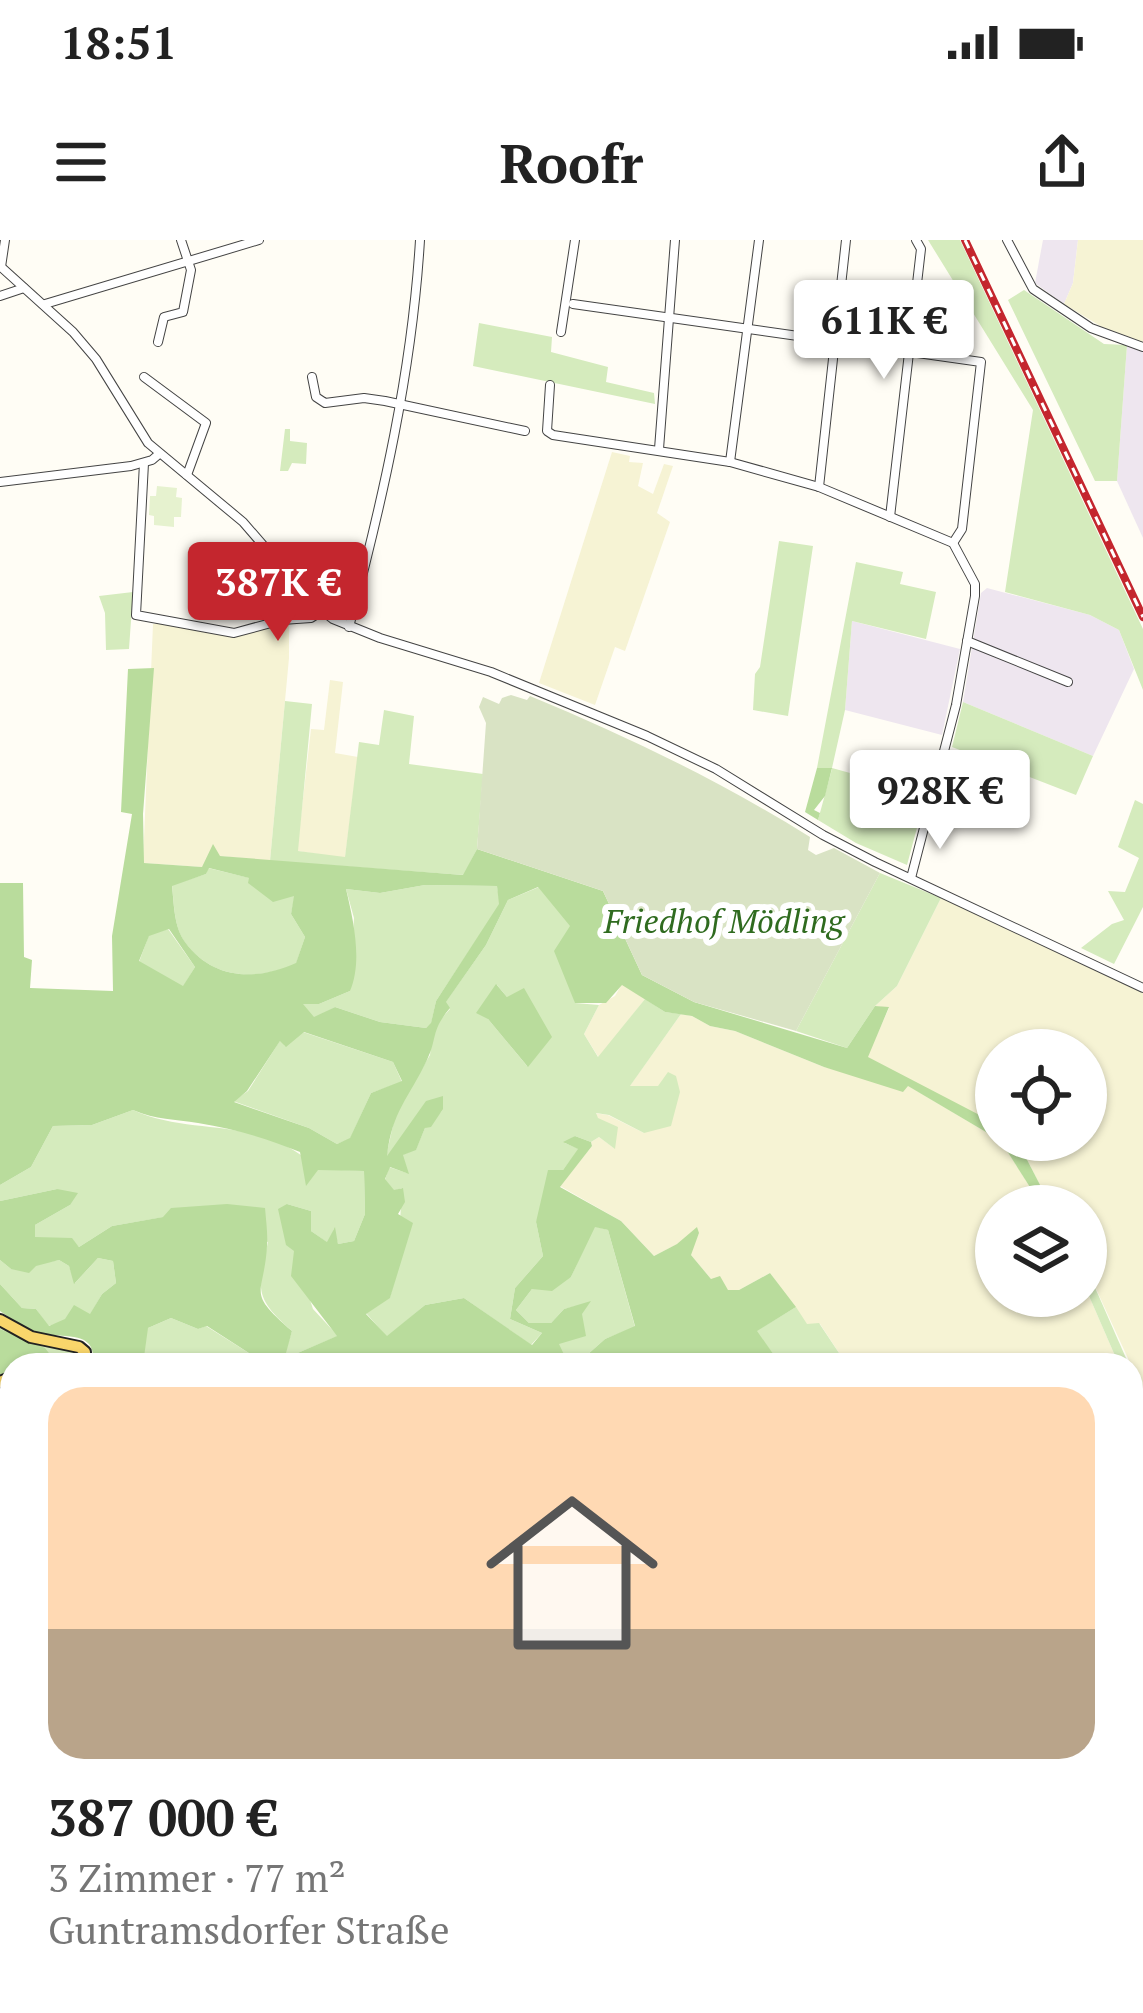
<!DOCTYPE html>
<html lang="de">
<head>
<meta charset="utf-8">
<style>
	body { margin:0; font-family:"PT Serif",serif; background:#f2f2f2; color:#222; height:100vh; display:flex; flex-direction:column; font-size:45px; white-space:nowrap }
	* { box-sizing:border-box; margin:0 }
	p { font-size:39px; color:#767676 }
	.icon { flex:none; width:66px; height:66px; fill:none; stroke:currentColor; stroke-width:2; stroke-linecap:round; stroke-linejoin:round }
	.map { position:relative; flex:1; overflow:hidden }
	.side { position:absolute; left:0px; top:1113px; width:1143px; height:660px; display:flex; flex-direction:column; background:#fff; border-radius:36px 36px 0 0; box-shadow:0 3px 9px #0004 }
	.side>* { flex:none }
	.controls { position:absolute; left:975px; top:789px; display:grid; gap:24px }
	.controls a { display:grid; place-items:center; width:132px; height:132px; border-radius:50%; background:#fff; box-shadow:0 3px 9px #0004; font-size:60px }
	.price { position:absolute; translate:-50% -102px; padding:0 27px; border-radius:12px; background:#fff; color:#222; font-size:39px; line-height:78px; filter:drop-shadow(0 3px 6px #0008) }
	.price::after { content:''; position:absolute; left:50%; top:72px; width:36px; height:27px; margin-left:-18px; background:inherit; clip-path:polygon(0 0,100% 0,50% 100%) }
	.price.active { background:#c4262e; color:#fff }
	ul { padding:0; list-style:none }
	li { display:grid; align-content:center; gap:24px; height:636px; padding:0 48px }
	li span { display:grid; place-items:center; height:372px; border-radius:36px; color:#555 }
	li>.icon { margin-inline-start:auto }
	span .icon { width:216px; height:216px; fill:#fffc; stroke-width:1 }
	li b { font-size:51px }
	.status { display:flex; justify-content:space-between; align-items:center; height:84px; padding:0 60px; background:#fff; direction:ltr }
	.status svg { height:33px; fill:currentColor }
	header { display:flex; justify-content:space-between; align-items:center; height:156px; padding:0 48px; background:#fff; font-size:54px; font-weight:600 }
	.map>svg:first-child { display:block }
	.industrial { fill:#eee6ef }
	.farmland { fill:#f6f3d4 }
	.green { fill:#d5ebbd; fill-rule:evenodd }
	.forest { fill:#b9dc9c; fill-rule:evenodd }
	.cemetery { fill:#d9e3c4 }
	.pitch { fill:#e6f2cf }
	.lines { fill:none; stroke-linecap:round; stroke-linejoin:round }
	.minor-casing { stroke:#444; stroke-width:10 }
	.major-casing { stroke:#222; stroke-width:14 }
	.minor { stroke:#fff; stroke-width:8 }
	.major { stroke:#f9d66b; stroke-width:10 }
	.rail-casing { stroke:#c4262e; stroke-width:8 }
	.rail { stroke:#fff; stroke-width:3; stroke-dasharray:9; stroke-linecap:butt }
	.labels { text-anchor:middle; stroke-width:12; stroke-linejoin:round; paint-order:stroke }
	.park-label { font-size:33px; font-style:italic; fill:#2f6b1f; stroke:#fff }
</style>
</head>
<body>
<div class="status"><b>18:51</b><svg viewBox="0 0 49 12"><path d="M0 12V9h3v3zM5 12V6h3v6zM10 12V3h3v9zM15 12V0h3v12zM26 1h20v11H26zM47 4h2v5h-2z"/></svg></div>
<header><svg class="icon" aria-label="menu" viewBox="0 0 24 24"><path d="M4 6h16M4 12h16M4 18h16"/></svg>Roofr<svg class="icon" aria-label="share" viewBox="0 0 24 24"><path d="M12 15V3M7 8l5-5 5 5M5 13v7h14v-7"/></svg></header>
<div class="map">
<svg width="1143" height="1773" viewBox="0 0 1143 1773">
	<rect width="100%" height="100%" fill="#fffdf5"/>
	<!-- industrial -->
	<g class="industrial">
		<polygon points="1043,0 1078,0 1073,43 1064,64 1035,43"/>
		<polygon points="1127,105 1143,112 1143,298 1117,241"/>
		<polygon points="987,348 1090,375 1119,390 1134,429 1093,516 963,462 981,353"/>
		<polygon points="852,381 960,409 942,495 845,470"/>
	</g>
	<!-- farmland -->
	<g class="farmland">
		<polygon points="1078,0 1143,0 1143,102 1102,87 1064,64 1073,43"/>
		<polygon points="612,212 630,216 629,222 643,223 638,246 653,254 664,224 673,226 657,273 670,282 625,411 615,407 595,465 539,443"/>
		<polygon points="289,383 289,418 270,621 220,616 202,627 143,623 153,384 184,384 233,396"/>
		<polygon points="330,440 343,442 335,513 358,517 345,618 297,611 311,489 324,490"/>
		<polygon points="941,658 1143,753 1143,1190 1131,1125 1086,1027 1086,966 1051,966 1023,912 1011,900 1086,900 1086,810 996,810 996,886 867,817 889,768 875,766 897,746"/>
		<polygon points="622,744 645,759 599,818 584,794 599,765 615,756"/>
		<polygon points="681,774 692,776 710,786 735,791 824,827 907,845 1001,901 1042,966 996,966 996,1056 1086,1056 1086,1049 1119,1125 847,1125 820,1084 807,1085 770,1033 739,1050 728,1050 711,1039 690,1014 699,993 654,1016 621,981 560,946 592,906 591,902 599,897 614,908 594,873 608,875 644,893 659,846 629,847"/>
		<polygon points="1131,1192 1143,1236 1143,1773 900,1773 888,1766 893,1761 1056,1761 1065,1765 1066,1761 1131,1761"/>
		<polygon points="306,1761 481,1761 480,1773 335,1773"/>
		<polygon points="490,1761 870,1761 864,1773 491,1773"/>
	</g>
	<!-- green -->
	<g class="green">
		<polygon points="928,0 960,0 1143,389 1143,450 1119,390 1090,375 1005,352 1033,170"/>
		<polygon points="1024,50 1104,104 1127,105 1117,241 1095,241 1008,60"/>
		<polygon points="479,83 552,97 551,112 608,127 606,142 654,153 655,164 473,126"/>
		<polygon points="285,189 290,189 290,201 307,203 306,224 292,223 288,231 280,231"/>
		<polygon points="779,301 813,306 788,476 753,470 755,434 760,427"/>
		<polygon points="856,322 903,332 900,344 936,352 926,399 852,381 845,470 832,528 926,554 907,625 856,603 818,580 832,529 817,528"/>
		<polygon points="133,352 129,409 106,410 105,373 99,356"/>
		<polygon points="285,461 312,464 298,611 345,617 359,502 379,505 384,470 414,476 409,524 483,534 477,609 464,635 270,621"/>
		<polygon points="963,462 1093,516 1076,555 952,507"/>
		<polygon points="1135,560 1143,564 1143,667 1114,724 1081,708 1112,684 1124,680 1108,651 1125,652 1139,618 1118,607"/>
		<path d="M208,628L250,638L295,655L291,674L305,697L296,724C256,741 212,740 184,701C174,686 174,663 172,645L206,634Z"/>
		<polygon points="880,633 941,658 897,746 875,766 847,808 796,791"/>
		<polygon points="425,645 497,646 500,664 436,761 431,784 426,788 380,782 335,767 314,778 300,764 319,764 350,751 354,678 346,649 380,653"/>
		<path d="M539,647L571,686L575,763L599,765L584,794L598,817L645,759L665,772L681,774L630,846H658L668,832L676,836L680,852L671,886L644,893L609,875L596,873L598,878L618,887L615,909L599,897L591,902L575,896L565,903L579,909L563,930L536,982L543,1016L515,1048L510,1079L542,1093L531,1105L464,1058L425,1065L387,1097L366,1073L390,1057L397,1032L402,948L394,951L385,940L389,927L407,933L402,915L416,909L425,888L443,870L385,921L396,872L430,815L433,788L450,769L445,763L486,705L508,660ZM497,745L507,757L527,826L488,779Z"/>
		<polygon points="168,689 195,727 183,747 139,722 149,695"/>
		<polygon points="303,792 393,822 402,842 371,853 350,899 337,904 309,888 233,861 248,851 281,799 285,806"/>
		<path d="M133,870C195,898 260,873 318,929L364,931L365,974L354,1001L338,1004L334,989L328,1003L311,991V971L287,964L294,1011L313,1069L338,1096L293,1115L281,1125L292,1091C254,1058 257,1049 268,1002L164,977L112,986L79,1007L71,998H35V985L70,965L57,949L0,961V945L31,927L53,886L92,885Z"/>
		<polygon points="594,986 608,990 635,1087 605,1099 587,1115 589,1125 569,1125 558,1104 589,1063 564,1069 551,1083 529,1083 516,1070 532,1049 571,1037"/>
		<polygon points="98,1018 113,1021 116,1043 102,1054 90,1075 48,1086 36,1069 22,1068 0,1044 0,1020 11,1029 59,1020 69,1026 75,1043"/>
		<polygon points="1086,1027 1129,1125 1119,1125 1086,1049"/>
		<polygon points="796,1067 807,1084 819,1083 847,1125 781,1125 756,1091"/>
		<polygon points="171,1078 198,1089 206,1086 252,1115 251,1125 98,1125 148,1088"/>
		<path d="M0,1085L74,1111L79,1121L74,1125H36L54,1121C42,1104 19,1099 0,1089Z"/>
		<polygon points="1131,1130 1143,1190 1143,1236 1131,1192"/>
		<polygon points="12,1149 12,1201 0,1201 0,1155"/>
		<polygon points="0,1220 12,1220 12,1293 0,1291"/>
		<polygon points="12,1335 12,1402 2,1408 0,1440 0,1344"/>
		<polygon points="0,1535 12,1575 12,1686 2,1696"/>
		<polygon points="80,1761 175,1761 179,1765 173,1773 109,1773 108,1769"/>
	</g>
	<!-- forest -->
	<g class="forest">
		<path d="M154,428L143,574L144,623L202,627L213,604L220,616L463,635L477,609L603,651L642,735L694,762L847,808L875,766L889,767L868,817L991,881L996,886V898L908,846L903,852L824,827L735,791L710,786L692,776L665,772L622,745L606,763H575L554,711L570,686L538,647L508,660L486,705L446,762L450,768C430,792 438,797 427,820C409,858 392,871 387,916L426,861L443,856V869L431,887L425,888L416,910L403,915L409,934L390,927L385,939L394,950L403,948L405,962L398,974L413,983L390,1058L366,1074L387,1096L425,1065L464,1058L532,1105L542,1093L510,1079L515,1048L543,1016L536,982L548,930H563L578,909L563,902L575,896L591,902L592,906L560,947L621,981L654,1016L677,1004L697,987L699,993L691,1015L711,1039L720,1036L728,1050H739L770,1033L796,1067L757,1091L781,1125H589L587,1115L605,1099L635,1086L608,990L595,987L571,1037L552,1051L532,1049L516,1070L529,1083H551L564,1069L591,1061L582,1074L586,1096L559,1104L569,1125H251L252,1115L207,1086L198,1089L171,1078L148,1088L144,1117L117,1123L101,1120L93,1125C97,1091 69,1098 45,1094C30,1092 13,1080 0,1071V1044L22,1068L36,1069L49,1086L65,1079L74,1065L90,1074L102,1054L116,1043L113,1021L98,1018L74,1044L69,1026L59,1020L36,1026L29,1033L11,1029L0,1020V961L57,949L78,953L70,965L35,985V997L72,998L79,1007L112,986L163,977L171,968L227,964L265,968C266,980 268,995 267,1006C264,1057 245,1050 292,1091L283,1124L293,1115L337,1096L291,1036L294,1011L286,1005L278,969L287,964L311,971V991L327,1002L335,987L338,1004L354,1001L365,974L364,931L318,930L306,946L300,912C266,898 235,889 198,883C175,879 156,880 133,870L92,885L53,886L31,927L0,945V643H23L24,717L32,720L30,748L113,751L112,696L132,574L121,572L128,429ZM209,628L249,638L248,643L273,662L294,656L291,674L305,697L296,723C256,741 213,740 185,702C174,687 174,664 172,646L206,634ZM425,645L497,646L499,664L436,761L431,783L426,788L380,782L335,767L314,777L303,764H319L350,751C363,721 353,679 346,649L380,653ZM169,689L195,727L183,746L139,721L149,696ZM304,792L393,822L402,841L371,853L350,898L337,904L309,888L234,862L247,851L280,801L286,807Z"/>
		<polygon points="817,528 832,528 825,556 814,570 820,573 818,580 805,572"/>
		<polygon points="496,744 507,757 524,748 552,797 528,827 488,779 476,773"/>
		<polygon points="1000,900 1011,900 1023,912 1051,966 1042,966"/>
		<polygon points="0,1089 45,1108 55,1121 12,1125 12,1132 0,1136"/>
		<polygon points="0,1291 12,1293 12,1335 0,1344"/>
		<polygon points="12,1402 12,1575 0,1534 0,1483 6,1465 0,1458 0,1444 6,1440 7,1405"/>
		<polygon points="12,1686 12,1738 5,1749 0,1750 0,1695"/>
		<polygon points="21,1761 80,1761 109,1769 109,1773 14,1773"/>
		<polygon points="176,1761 224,1761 222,1773 173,1773 178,1765"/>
	</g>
	<!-- cemetery -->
	<path class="cemetery" d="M511,455L527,460L530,456C627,496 720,541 810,597L808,610L816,615L834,608L880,633L796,791L694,762L642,735L603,651L477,609L486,483L479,467L483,457L499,464L502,458Z"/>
	<!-- pitch -->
	<polygon class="pitch" points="157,246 177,248 176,257 182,258 181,277 174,277 174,287 154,285 154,276 149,275 150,256 156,256"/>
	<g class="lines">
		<defs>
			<g id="minor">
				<polyline points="1007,0 1033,49 1091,88 1143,107"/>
				<polyline points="0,26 73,92 96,119 148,203 243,282 314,364 333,379 380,398 491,432 647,496 716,529 823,595 875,622 1143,748"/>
				<polyline points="1,27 5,0"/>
				<polyline points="0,56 24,48"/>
				<polyline points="45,64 259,0"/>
				<polyline points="573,64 981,122 962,289 953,303"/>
				<polyline points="561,92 575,0"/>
				<polyline points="158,102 164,77 183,72 191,30 181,0"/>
				<polyline points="144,137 206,183 187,235"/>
				<polyline points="312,137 316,157 325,163 364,158 385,161 525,191"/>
				<polyline points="550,145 547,191 553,195 730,222 819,247 953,303 975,344 975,356 956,465 911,638"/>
				<polyline points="659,209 675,0"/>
				<polyline points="730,222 759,0"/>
				<polyline points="144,223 136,375 234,393 282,380 311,378 322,371"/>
				<polyline points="0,242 131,226 152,220 159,214"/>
				<polyline points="819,247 846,0"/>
				<polyline points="890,277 921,9 916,0"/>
				<path d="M349,387C383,259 412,132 420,0"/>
				<polyline points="967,401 1068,442"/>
			</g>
			<g id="major">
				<polyline points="0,1080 31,1097 79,1107 85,1112 84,1125"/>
				<polyline points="0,1142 12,1137"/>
			</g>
		</defs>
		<!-- minor casing -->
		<use href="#minor" class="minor-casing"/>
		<!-- major casing -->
		<use href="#major" class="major-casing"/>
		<!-- minor -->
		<use href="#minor" class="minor"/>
		<!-- major -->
		<use href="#major" class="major"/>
		<defs>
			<polyline id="rail" points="965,0 1143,377"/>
		</defs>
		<!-- rail casing -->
		<use href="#rail" class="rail-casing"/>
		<!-- rail -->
		<use href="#rail" class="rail"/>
	</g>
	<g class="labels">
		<!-- park labels -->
		<g class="park-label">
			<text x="724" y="693">Friedhof Mödling</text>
		</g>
	</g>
</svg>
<div class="controls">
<a><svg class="icon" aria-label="locate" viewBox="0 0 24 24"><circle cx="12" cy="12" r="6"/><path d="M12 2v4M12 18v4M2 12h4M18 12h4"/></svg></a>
<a><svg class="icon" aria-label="layers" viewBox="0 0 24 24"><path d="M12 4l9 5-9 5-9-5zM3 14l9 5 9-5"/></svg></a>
</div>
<b class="price" style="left:884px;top:142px">611K €</b>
<b class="price active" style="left:278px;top:404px">387K €</b>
<b class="price" style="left:940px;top:612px">928K €</b>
<section class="side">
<ul>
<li><span style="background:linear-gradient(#ffd9b3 65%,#b9a48a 0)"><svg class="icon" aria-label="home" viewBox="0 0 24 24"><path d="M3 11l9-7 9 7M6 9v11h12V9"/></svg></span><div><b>387 000 €</b><p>3 Zimmer · 77 m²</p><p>Guntramsdorfer Straße</p></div></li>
</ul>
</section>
</div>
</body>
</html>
